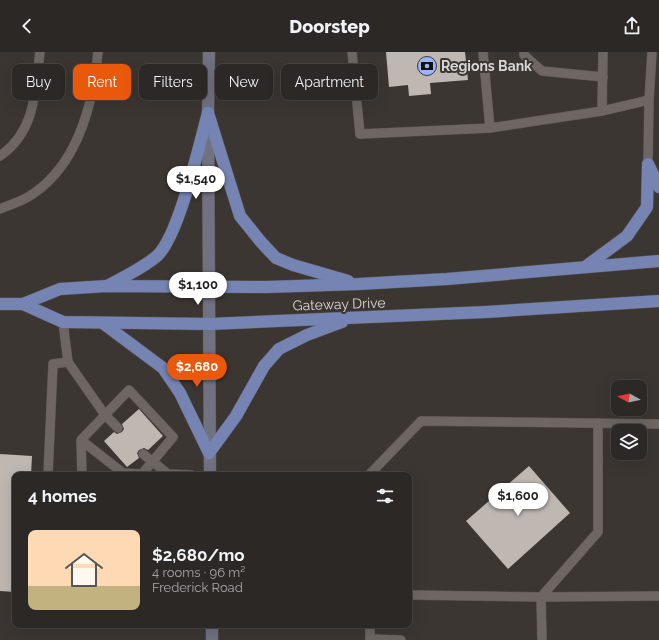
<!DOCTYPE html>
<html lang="en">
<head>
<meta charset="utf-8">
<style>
	body { margin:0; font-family:Raleway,sans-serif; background:#383432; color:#f1f3f6; height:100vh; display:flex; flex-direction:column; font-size:15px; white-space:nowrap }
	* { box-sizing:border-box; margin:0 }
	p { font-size:13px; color:#a6a6a7 }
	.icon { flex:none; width:22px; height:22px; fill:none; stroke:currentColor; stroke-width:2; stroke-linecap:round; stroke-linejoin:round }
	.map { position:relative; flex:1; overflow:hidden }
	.sheet { position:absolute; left:12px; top:420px; width:400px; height:156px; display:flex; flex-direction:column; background:#2c2826; border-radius:8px; box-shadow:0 4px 16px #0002,0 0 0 1px #484443 }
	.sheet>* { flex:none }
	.top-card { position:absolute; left:12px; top:12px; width:400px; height:36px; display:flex; gap:8px }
	.needle { width:26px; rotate:278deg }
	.tools { position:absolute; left:611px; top:328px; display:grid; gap:8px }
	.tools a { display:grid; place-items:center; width:36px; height:36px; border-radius:8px; background:#2c2826; box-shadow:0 4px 16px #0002,0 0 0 1px #484443; font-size:20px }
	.price { position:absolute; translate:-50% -34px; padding:0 9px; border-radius:14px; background:#fff; color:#222; font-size:13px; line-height:26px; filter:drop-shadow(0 1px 2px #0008) }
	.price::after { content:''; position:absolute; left:50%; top:24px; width:12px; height:9px; margin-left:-6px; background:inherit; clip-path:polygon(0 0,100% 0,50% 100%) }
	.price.on { background:#ea580c; color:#fff }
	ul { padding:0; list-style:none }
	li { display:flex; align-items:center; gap:12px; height:100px; padding:0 16px }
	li+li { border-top:1px solid #484443 }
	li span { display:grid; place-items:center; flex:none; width:112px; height:80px; border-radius:8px; color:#555 }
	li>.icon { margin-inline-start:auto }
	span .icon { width:48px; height:48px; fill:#fffc; stroke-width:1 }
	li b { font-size:17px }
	h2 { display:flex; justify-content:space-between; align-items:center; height:48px; padding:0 16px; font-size:17px }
	.tag { padding:0 14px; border-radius:8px; background:#2c2826; box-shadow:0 4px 16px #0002,0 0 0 1px #484443; font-size:14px; line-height:36px }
	.tag.on { background:#ea580c; color:#fff }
	header { display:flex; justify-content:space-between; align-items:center; height:52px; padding:0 16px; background:#2c2826; font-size:18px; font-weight:800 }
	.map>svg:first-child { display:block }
	.building { fill:#beb7b2 }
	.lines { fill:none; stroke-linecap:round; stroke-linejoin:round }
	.service-casing { stroke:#595452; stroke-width:10 }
	.secondary-casing { stroke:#595452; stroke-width:13 }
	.trunk-casing { stroke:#595452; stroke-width:13 }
	.service { stroke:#6d6662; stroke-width:9 }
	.secondary { stroke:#707181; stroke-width:12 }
	.trunk { stroke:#7684b4; stroke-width:12 }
	.labels { text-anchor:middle; stroke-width:4; stroke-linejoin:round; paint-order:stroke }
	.poi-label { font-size:14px; font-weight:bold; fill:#dad6d4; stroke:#3b3632; text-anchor:start }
	.street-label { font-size:14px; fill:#dad6d4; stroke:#3b3632 }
</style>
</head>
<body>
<header><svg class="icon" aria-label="back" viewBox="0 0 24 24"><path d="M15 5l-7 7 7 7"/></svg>Doorstep<svg class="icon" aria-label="share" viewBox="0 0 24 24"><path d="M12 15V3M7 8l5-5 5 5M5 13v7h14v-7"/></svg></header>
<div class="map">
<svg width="659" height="588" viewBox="0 0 659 588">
	<rect width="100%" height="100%" fill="#3b3632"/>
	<!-- building -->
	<g class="building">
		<polygon points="386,0 465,0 468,28 430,31 431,42 409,44 408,33 389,35"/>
		<polygon points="139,357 163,384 148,398 144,396 139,398 137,401 139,406 127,415 104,389 114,380 117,382 122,380 124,377 122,372"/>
		<polygon points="0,402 32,404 31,423 15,423 15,540 0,539"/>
		<polygon points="529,414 570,461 508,517 466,469"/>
	</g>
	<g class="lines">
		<defs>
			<g id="service">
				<polyline points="352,0 360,82 490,76"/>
				<polyline points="483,0 490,76 602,59 649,48"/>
				<polyline points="524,0 524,3 542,19 603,25"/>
				<polyline points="602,59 603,0"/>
				<path d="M0,104C36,79 35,39 40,0"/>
				<polyline points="648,112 649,48 652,0"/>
				<path d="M0,157C9,153 20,150 28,145C78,115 93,53 98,0"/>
				<polyline points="68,310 105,363 118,376"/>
				<polyline points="81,388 123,421 142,422 173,385 129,338 81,388 82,423"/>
				<polyline points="143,402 168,422 192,423"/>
				<polyline points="48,423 53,312 68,310 63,270"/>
				<polyline points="369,423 421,369 659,372"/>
				<polyline points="409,543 541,545 598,480 598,371"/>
				<polyline points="370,573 370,588"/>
				<polyline points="370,587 401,588"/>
				<polyline points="542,588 541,545 659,544"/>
			</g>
			<g id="secondary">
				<polyline points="209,0 208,61 210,423"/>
				<polyline points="212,573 212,588"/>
			</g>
			<g id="trunk">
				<polyline points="208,61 240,164 261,190 276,206 293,213 348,229"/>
				<polyline points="649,114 659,135"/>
				<polyline points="585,215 627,184 647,155 648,112"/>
				<path d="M107,234C124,225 143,216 157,204C179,184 199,93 208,61"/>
				<polyline points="0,252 23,252 60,237 107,234 267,235 359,232 447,227 659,209"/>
				<polyline points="23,252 63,270 210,272 486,260 659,249"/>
				<polyline points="104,272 163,316 180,341 209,401 236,364 264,314 279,297 307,283 342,270"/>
			</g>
		</defs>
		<!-- service casing -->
		<use href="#service" class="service-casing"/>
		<!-- secondary casing -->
		<use href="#secondary" class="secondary-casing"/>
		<!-- trunk casing -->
		<use href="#trunk" class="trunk-casing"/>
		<!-- service -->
		<use href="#service" class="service"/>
		<!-- secondary -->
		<use href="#secondary" class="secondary"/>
		<!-- trunk -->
		<use href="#trunk" class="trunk"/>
	</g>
	<!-- icons -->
	<defs>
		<symbol id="bank-disc" viewBox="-11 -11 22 22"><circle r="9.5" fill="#9db4fd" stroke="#3b3632"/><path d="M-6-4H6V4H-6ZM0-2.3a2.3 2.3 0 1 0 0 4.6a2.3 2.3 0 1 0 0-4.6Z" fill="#111"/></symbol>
	</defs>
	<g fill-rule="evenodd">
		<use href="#bank-disc" x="416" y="3" width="22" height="22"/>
	</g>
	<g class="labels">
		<!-- poi labels -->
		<g class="poi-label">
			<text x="441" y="19">Regions Bank</text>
		</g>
		<!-- street labels -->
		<g class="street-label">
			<text transform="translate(339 252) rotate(-2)" y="5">Gateway Drive</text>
		</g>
	</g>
</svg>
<div class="tools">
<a><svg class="needle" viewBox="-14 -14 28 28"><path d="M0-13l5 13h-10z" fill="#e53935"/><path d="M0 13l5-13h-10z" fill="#a6a6a7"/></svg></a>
<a><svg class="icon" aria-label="layers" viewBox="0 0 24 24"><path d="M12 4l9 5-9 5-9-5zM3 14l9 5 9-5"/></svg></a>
</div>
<b class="price" style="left:196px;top:148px">$1,540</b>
<b class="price" style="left:198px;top:254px">$1,100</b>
<b class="price on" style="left:197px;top:336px">$2,680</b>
<b class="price" style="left:518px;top:465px">$1,600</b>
<div class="top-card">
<a class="tag">Buy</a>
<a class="tag on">Rent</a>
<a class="tag">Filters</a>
<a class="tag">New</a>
<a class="tag">Apartment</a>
</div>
<section class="sheet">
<h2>4 homes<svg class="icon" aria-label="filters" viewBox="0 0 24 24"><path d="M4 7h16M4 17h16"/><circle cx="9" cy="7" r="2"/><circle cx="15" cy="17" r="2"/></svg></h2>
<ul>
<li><span style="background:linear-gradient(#ffd9b3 70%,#c2b280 0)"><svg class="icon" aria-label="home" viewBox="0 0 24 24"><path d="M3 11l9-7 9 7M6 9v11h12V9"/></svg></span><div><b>$2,680/mo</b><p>4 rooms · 96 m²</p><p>Frederick Road</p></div></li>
</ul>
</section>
</div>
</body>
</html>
